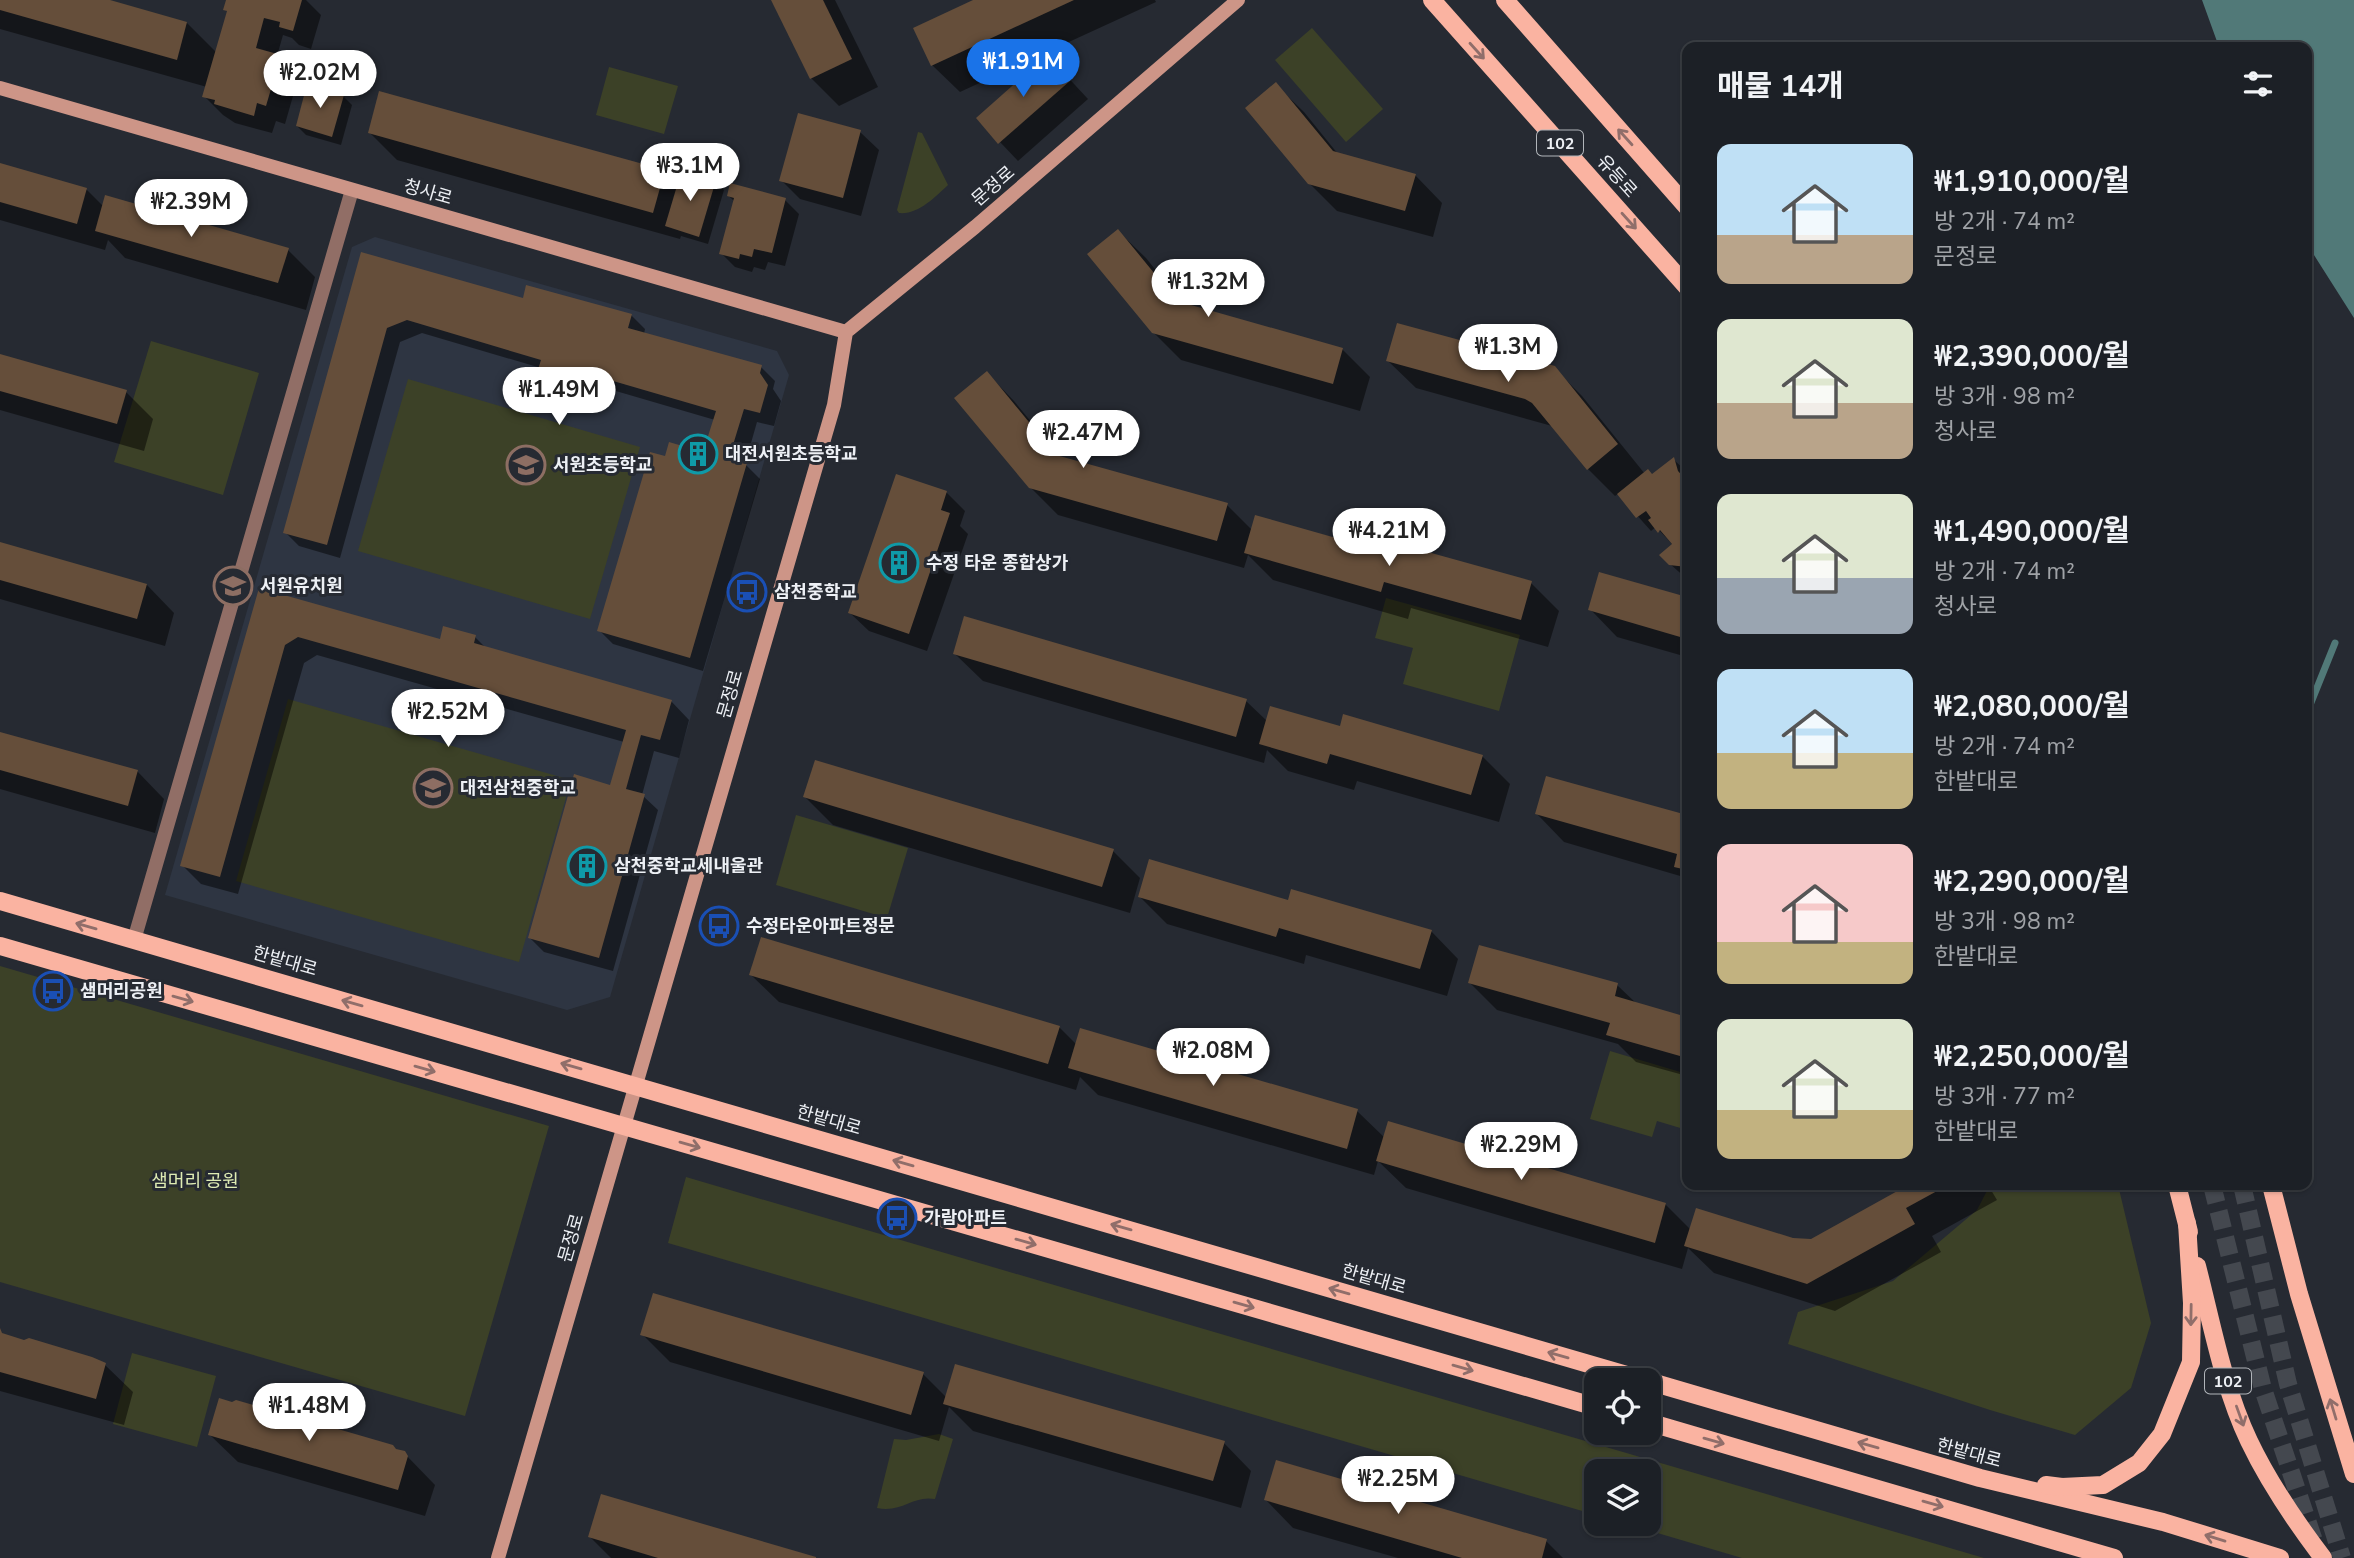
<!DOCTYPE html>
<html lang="ko">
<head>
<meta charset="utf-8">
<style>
	body { margin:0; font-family:"Nunito Sans","Noto Sans KR",sans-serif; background:#25282e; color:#f1f3f6; height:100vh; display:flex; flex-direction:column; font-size:26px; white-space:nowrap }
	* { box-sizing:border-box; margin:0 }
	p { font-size:23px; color:#a0a3a7 }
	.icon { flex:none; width:38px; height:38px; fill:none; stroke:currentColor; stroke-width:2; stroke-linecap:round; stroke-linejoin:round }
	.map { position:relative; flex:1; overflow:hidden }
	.panel { position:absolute; left:1682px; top:42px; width:630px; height:1148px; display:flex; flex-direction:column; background:#1c2026; border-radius:14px; box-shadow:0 2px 5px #0004,0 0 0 2px #3a3e43 }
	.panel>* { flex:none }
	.buttons { position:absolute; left:1584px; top:1368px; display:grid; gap:14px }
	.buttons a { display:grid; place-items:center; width:77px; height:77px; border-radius:14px; background:#1c2026; box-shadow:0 2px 5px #0004,0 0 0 2px #3a3e43; font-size:35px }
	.price { position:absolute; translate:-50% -60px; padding:0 16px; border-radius:24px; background:#fff; color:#222; font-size:23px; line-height:46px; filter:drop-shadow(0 2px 4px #0008) }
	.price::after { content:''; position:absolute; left:50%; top:42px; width:21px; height:16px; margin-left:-10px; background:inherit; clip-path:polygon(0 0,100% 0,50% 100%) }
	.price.selected { background:#1a73e8; color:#fff }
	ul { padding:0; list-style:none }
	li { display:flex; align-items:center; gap:21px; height:175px; padding:0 35px }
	li span { display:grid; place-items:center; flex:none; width:196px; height:140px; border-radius:14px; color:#555 }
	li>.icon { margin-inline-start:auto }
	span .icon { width:84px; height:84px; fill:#fffc; stroke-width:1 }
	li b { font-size:30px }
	h2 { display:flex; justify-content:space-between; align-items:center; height:84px; padding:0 35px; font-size:30px }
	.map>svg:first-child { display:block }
	.built { fill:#2e3542 }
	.green { fill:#3c4127 }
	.water { fill:#517978 }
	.shadow { fill:#0007 }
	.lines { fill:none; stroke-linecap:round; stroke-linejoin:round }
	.stream { stroke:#517978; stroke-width:7 }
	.building { fill:#654e3a }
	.primary-tunnel { stroke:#44484f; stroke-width:18; stroke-dasharray:18 9; stroke-linecap:butt }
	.street { stroke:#916e66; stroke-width:14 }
	.secondary { stroke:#cd9587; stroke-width:14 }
	.primary { stroke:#fab3a1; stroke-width:18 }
	.oneway { stroke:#906e6a }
	.labels { text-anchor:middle; stroke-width:6; stroke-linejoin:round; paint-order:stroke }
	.shield { fill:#262a32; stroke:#b1b5ba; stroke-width:2 }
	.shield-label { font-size:16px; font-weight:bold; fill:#edf0f5 }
	.street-label { font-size:18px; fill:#edf0f5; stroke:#262a32 }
	.poi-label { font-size:18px; font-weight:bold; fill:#edf0f5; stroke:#262a32; text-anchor:start }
	.park-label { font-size:18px; fill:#deebb3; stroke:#262a32 }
</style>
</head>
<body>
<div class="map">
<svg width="2354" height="1558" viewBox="0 0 2354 1558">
	<rect width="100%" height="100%" fill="#262a32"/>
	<!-- built -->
	<polygon class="built" points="375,237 777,351 789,375 610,997 567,1010 165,895 352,247"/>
	<!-- green -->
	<g class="green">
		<polygon points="1312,28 1383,109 1346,142 1275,60"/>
		<polygon points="609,67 678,86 664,134 596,115"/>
		<path d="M918,132L922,133L948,185C935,197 918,215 899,213L897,210Z"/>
		<polygon points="151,341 259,373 223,495 114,462"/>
		<polygon points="408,379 640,447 590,619 358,551"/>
		<polygon points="1386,598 1520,635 1499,711 1403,684 1413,648 1375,638"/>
		<polygon points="288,699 571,780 519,962 236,881"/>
		<polygon points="796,815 908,848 887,918 776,885"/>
		<polygon points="0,966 549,1126 465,1416 0,1282"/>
		<polygon points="1610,1051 1687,1074 1687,1130 1657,1121 1652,1137 1590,1119"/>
		<polygon points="686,1177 1984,1558 1742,1558 1627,1524 1648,1524 1648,1472 1596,1472 1596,1515 668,1243"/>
		<polygon points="1990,1185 2118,1185 2119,1189 2151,1323 2131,1388 2075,1435 1990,1410 1788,1344 1798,1312 1893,1281 1977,1210"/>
		<polygon points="132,1353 216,1376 197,1447 113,1424"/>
		<path d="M939,1434L953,1439L935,1499C912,1495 903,1513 877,1508L894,1439L906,1440Z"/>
	</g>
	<!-- water -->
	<polygon class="water" points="2202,0 2354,0 2354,318 2307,244 2306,47 2219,47"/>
	<!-- shadow -->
	<g class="shadow">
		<polygon points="0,0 104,0 187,23 217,53 228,12 225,9 228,0 306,0 321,15 311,49 299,45 292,38 283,35 277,56 299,75 285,124 276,121 272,133 235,123 223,115 204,96 207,87 0,29"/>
		<polygon points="773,0 835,0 878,87 839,106 811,78"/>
		<polygon points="978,0 1155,0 1156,2 960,92 932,65"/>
		<polygon points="1048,56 1088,99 1018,161 1000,142"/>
		<polygon points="1276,85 1304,112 1338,154 1415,175 1442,203 1433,237 1337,211 1309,183"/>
		<polygon points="343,96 352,105 341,145 306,135 297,126"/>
		<polygon points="860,132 879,150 861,216 800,199 781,180"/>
		<polygon points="370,133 664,172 678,187 715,181 724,190 708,244 681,236 680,239 397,160"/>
		<polygon points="0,165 87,190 104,207 288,250 315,277 306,310 125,258 108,240 105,250 0,220"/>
		<polygon points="729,196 785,200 799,214 785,266 768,262 765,270 754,267 752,272 735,267 721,253 735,202"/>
		<polygon points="1118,231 1146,258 1183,304 1342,349 1370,377 1360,411 1181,360 1153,332"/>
		<polygon points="362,255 524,300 631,315 645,329 644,334 761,367 775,381 773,389 781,401 774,426 757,422 745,464 760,479 703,671 613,644 599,630 667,458 705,455 715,420 585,382 579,404 550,396 536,382 541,368 422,333 400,342 340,558 299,546 285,532"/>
		<polygon points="0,356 126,392 153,419 144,451 0,410"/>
		<polygon points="1388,361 1554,368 1582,396 1645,474 1653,476 1673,459 1687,472 1687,579 1670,564 1673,545 1656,527 1651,531 1618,494 1615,496 1588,469 1552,426 1416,388"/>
		<polygon points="987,373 1014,401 1061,458 1227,505 1252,530 1531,583 1559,611 1548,647 1411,608 1408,619 1273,580 1248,555 1244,568 1058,515 1030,487"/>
		<polygon points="897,476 947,493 965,511 960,526 968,534 927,651 869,631 850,613"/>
		<polygon points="0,543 147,585 174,613 165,646 0,599"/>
		<polygon points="260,591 441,642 475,637 487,649 671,701 689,720 679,758 654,751 642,795 658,810 613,971 544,952 530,938 612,787 624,742 317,655 304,663 238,894 201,884 182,865"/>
		<polygon points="1687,599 1687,657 1617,637 1590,609"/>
		<polygon points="955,654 1246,701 1267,721 1341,729 1482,756 1510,784 1499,822 1357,781 1354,790 1288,771 1267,750 1264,763 983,681"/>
		<polygon points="0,734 137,771 164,799 155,833 0,789"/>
		<polygon points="805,797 1113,851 1140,878 1130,913 833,825"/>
		<polygon points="1537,814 1686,817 1687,878 1564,842"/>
		<polygon points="1140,897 1431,931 1458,959 1447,996 1306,955 1304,964 1167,924"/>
		<polygon points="751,975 1059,1027 1077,1045 1357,1111 1385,1138 1665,1204 1691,1230 1811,1241 1903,1190 1900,1185 1988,1185 1997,1200 1932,1236 1941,1252 1835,1311 1714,1273 1688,1248 1682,1269 1406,1188 1378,1161 1374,1175 1098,1095 1080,1077 1076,1090 779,1002"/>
		<polygon points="1470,983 1617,985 1637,1004 1687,1019 1687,1076 1636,1062 1618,1044 1497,1010"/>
		<polygon points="0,1332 4,1335 105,1365 133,1392 124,1425 0,1391"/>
		<polygon points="642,1334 923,1374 947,1398 1224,1443 1251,1471 1241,1508 973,1431 949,1407 939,1441 670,1362"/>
		<polygon points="210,1435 404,1453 435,1485 425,1516 238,1462"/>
		<polygon points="1266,1500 1546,1541 1563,1558 1398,1558 1293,1528"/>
		<polygon points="590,1537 813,1558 611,1558"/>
	</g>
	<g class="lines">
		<!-- stream -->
		<polyline class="stream" points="2306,715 2335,643"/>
	</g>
	<!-- building -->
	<g class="building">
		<polygon points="0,0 110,0 187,22 177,60 0,10"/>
		<polygon points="226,0 302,0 293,31 279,27 280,22 264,18 256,48 281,55 266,106 257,103 254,116 214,104 215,100 202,97 227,11 223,10"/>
		<polygon points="771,0 823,0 852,59 810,79"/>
		<polygon points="973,0 1074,0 931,66 913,28"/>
		<polygon points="1048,54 1071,80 998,144 976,118"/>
		<polygon points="1276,82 1333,151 1416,174 1405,211 1308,184 1245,108"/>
		<polygon points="307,84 344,95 332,137 296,126"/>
		<polygon points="379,91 665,170 653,213 368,133"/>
		<polygon points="798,113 861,130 843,198 779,181"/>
		<polygon points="0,163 87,188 77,224 0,202"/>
		<polygon points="682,169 716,180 699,237 665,226"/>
		<polygon points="730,183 786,198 772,253 754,249 752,257 740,254 739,259 719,254 734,198 727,196"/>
		<polygon points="105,195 289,248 278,283 95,231"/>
		<polygon points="1118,229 1177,301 1343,348 1333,384 1152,333 1087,254"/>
		<polygon points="361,252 523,298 526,285 632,314 628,328 762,365 760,373 768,385 760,413 744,409 729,458 747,463 690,658 597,631 650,452 665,456 669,442 703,452 716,411 572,369 565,391 534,382 541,360 407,320 387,328 327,545 283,533"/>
		<polygon points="1397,323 1555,366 1618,444 1587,470 1532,403 1525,399 1386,361"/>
		<polygon points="0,354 127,390 117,424 0,391"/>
		<polygon points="987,371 1056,455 1228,503 1217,541 1029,488 954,398"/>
		<polygon points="1674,457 1678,471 1687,481 1687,567 1669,565 1659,555 1672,544 1660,530 1658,533 1648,520 1651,518 1646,511 1636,518 1617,494 1648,469 1652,474"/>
		<polygon points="896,474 947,491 941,510 950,513 909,634 848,613"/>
		<polygon points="1255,515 1396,555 1399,544 1532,581 1521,620 1384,582 1381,592 1244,553"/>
		<polygon points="0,542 147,584 137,619 0,580"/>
		<polygon points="1599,572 1687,597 1687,639 1588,610"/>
		<polygon points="259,588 440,639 443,626 476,635 474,643 672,700 660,740 641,735 626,789 645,794 599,958 528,938 574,774 610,785 626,730 298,637 285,645 220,877 180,866"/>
		<polygon points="964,616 1247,699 1236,737 953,654"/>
		<polygon points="1270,706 1340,726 1343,714 1483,755 1471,795 1330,754 1327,764 1259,744"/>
		<polygon points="0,732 138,770 128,806 0,770"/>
		<polygon points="815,760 1114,849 1102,887 803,797"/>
		<polygon points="1546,776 1687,815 1683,827 1687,828 1687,870 1674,867 1677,854 1535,814"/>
		<polygon points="1149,859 1288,900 1291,889 1432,930 1420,969 1279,928 1276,937 1138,897"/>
		<polygon points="761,937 1060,1026 1048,1064 749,975"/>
		<polygon points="1479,945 1618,983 1615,996 1687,1017 1687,1058 1606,1035 1610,1023 1468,983"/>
		<polygon points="1080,1028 1358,1109 1347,1149 1068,1068"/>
		<polygon points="1388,1121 1666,1203 1655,1243 1376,1161"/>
		<polygon points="1898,1185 1948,1185 1906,1208 1915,1224 1807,1284 1684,1246 1696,1208 1793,1238 1811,1239 1901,1189"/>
		<polygon points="653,1293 924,1372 911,1415 640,1335"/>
		<polygon points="0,1328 2,1333 24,1340 29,1338 92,1357 106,1363 96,1399 0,1372"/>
		<polygon points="955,1364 1225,1441 1213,1481 943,1404"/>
		<polygon points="219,1398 232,1402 236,1400 300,1418 301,1421 327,1429 331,1427 393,1445 396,1449 405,1451 408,1456 398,1490 208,1435"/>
		<polygon points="1276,1460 1547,1539 1542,1558 1462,1558 1264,1500"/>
		<polygon points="601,1494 816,1557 816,1558 658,1558 588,1537"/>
	</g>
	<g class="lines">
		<!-- primary-tunnel -->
		<g class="primary-tunnel">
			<polyline points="2212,1185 2263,1389 2314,1541"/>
			<polyline points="2242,1185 2288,1384 2342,1558"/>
		</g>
		<!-- street -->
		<polyline class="street" points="134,940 352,190"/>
		<!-- secondary -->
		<g class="secondary">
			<polyline points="0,88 846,332"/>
			<polyline points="498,1558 834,405 846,332 975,227 1238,0"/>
		</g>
		<!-- primary -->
		<g class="primary">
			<polyline points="1432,0 1687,287"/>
			<polyline points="1505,0 1687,207"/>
			<polyline points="0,901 1647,1381"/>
			<polyline points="0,946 1596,1407"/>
			<polyline points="2177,1185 2189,1232"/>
			<polyline points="2271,1185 2299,1294 2354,1474"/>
			<path d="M2197,1266C2212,1324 2223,1386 2249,1441C2269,1483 2295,1521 2323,1558"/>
			<polyline points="1648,1381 1980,1478 2163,1522 2280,1558"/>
			<polyline points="1648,1422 2114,1558"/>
			<polyline points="2046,1485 2062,1487 2103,1485 2139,1463 2162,1434 2191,1362 2192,1303 2187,1223"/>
		</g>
	</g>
	<!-- one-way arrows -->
	<defs><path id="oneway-shaft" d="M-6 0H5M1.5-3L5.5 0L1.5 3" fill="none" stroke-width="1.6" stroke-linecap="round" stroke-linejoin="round" transform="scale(1.75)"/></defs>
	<g class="oneway">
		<use href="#oneway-shaft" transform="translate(1477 51) rotate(48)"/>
		<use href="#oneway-shaft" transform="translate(1625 137) rotate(-132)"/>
		<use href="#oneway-shaft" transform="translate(1629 221) rotate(48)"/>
		<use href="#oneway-shaft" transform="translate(86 926) rotate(-164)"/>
		<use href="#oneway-shaft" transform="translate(183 999) rotate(16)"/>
		<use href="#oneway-shaft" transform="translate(352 1003) rotate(-164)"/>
		<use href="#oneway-shaft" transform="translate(571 1066) rotate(-164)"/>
		<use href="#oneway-shaft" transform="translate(425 1069) rotate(16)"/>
		<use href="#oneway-shaft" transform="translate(690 1145) rotate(16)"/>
		<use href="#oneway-shaft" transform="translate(903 1163) rotate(-164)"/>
		<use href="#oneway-shaft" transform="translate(1121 1227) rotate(-164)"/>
		<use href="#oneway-shaft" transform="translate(1026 1242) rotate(16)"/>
		<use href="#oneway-shaft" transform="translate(1339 1291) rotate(-164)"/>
		<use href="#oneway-shaft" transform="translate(1244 1305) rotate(16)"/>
		<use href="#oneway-shaft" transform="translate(2191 1315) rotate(91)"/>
		<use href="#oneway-shaft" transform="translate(1558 1355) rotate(-164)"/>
		<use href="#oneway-shaft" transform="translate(1463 1368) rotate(16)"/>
		<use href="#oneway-shaft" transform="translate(2333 1409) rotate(-107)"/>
		<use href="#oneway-shaft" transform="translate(2240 1416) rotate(70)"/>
		<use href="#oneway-shaft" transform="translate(1714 1441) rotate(16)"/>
		<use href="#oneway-shaft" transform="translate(1868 1445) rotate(-164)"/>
		<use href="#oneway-shaft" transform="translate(1933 1504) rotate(16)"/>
		<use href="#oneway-shaft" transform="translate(2215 1538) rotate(-163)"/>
	</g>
	<!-- icons -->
	<defs>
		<symbol id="building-ring" viewBox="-11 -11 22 22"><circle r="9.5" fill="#262a32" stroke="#0f9aa8" stroke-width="1.5"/><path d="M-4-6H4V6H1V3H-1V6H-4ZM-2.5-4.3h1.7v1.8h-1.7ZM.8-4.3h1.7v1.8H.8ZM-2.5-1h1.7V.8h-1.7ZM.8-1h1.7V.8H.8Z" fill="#0f9aa8"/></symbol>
		<symbol id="school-ring" viewBox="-11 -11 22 22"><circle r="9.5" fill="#262a32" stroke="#8d6e63" stroke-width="1.5"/><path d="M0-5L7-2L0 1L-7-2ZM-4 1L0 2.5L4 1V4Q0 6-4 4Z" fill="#8d6e63"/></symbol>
		<symbol id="bus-ring" viewBox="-11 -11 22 22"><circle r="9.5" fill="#262a32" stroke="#1a4fb4" stroke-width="1.5"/><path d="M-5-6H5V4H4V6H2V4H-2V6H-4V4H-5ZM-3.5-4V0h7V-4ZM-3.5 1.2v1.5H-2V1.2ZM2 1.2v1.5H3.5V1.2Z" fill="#1a4fb4"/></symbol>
	</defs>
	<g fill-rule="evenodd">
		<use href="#building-ring" x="676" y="432" width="44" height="44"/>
		<use href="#school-ring" x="504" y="443" width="44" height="44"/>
		<use href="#building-ring" x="877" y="541" width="44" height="44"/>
		<use href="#school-ring" x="211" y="564" width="44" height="44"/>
		<use href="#bus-ring" x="725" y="570" width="44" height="44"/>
		<use href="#school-ring" x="411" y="766" width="44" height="44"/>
		<use href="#building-ring" x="565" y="844" width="44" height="44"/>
		<use href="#bus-ring" x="697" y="904" width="44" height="44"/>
		<use href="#bus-ring" x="31" y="969" width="44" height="44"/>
		<use href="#bus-ring" x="875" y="1196" width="44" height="44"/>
	</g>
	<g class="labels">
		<!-- shield labels -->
		<g class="shield">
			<rect x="1537" y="130.5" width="46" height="25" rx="5"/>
			<rect x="2205" y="1368.5" width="46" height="25" rx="5"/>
		</g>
		<g class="shield-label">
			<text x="1560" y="149">102</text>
			<text x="2228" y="1387">102</text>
		</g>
		<!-- street labels -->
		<g class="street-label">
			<text transform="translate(1617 176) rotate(48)" y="6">유등로</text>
			<text transform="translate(993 186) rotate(-41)" y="6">문정로</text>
			<text transform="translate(428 192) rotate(16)" y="6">청사로</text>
			<text transform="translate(730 694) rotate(-74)" y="6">문정로</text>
			<text transform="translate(285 961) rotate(16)" y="6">한밭대로</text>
			<text transform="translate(829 1120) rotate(16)" y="6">한밭대로</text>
			<text transform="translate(571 1238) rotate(-74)" y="6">문정로</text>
			<text transform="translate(1374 1279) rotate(16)" y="6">한밭대로</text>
			<text transform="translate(1969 1453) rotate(15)" y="6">한밭대로</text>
		</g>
		<!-- poi labels -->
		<g class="poi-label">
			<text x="725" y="460">대전서원초등학교</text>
			<text x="553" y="471">서원초등학교</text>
			<text x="926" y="569">수정 타운 종합상가</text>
			<text x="260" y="592">서원유치원</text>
			<text x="774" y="598">삼천중학교</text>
			<text x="460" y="794">대전삼천중학교</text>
			<text x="614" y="872">삼천중학교세내울관</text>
			<text x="746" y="932">수정타운아파트정문</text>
			<text x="80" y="997">샘머리공원</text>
			<text x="924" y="1224">가람아파트</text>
		</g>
		<!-- park labels -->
		<g class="park-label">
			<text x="195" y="1187">샘머리 공원</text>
		</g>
	</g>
</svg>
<div class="buttons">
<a><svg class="icon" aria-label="locate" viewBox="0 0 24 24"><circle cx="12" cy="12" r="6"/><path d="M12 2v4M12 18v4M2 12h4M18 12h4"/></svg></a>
<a><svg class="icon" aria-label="layers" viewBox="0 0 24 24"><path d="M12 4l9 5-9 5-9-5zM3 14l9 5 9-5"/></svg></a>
</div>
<b class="price selected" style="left:1023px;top:99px">₩1.91M</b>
<b class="price" style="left:320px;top:110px">₩2.02M</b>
<b class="price" style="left:690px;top:203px">₩3.1M</b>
<b class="price" style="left:191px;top:239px">₩2.39M</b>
<b class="price" style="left:1208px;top:319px">₩1.32M</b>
<b class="price" style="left:1508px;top:384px">₩1.3M</b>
<b class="price" style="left:559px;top:427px">₩1.49M</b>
<b class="price" style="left:1083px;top:470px">₩2.47M</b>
<b class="price" style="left:1389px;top:568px">₩4.21M</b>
<b class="price" style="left:448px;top:749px">₩2.52M</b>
<b class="price" style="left:1213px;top:1088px">₩2.08M</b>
<b class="price" style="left:1521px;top:1182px">₩2.29M</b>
<b class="price" style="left:309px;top:1443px">₩1.48M</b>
<b class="price" style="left:1398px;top:1516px">₩2.25M</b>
<section class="panel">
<h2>매물 14개<svg class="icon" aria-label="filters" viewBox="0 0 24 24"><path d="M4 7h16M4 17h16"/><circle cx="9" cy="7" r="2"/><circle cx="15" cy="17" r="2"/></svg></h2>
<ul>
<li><span style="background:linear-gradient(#bfe0f5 65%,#b9a48a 0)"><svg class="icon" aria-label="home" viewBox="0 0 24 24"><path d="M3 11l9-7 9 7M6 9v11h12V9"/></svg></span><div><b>₩1,910,000/월</b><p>방 2개 · 74 m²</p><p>문정로</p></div></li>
<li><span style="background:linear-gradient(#dfe7d0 60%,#b9a48a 0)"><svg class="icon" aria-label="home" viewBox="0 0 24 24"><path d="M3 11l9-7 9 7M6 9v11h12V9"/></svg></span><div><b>₩2,390,000/월</b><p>방 3개 · 98 m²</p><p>청사로</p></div></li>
<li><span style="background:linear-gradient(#dfe7d0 60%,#9aa5b1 0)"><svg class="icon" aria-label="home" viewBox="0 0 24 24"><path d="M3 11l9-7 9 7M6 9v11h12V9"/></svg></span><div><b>₩1,490,000/월</b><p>방 2개 · 74 m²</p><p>청사로</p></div></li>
<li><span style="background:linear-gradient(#bfe0f5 60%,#c2b280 0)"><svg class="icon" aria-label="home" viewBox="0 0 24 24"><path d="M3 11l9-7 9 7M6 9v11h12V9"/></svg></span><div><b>₩2,080,000/월</b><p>방 2개 · 74 m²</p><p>한밭대로</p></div></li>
<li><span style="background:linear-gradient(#f6c9c9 70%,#c2b280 0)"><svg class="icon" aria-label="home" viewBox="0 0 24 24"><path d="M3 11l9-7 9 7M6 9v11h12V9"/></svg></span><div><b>₩2,290,000/월</b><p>방 3개 · 98 m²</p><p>한밭대로</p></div></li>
<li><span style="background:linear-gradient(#dfe7d0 65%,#c2b280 0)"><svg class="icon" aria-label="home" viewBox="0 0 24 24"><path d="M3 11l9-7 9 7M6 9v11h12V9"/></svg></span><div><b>₩2,250,000/월</b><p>방 3개 · 77 m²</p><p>한밭대로</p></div></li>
</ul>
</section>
</div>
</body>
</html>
